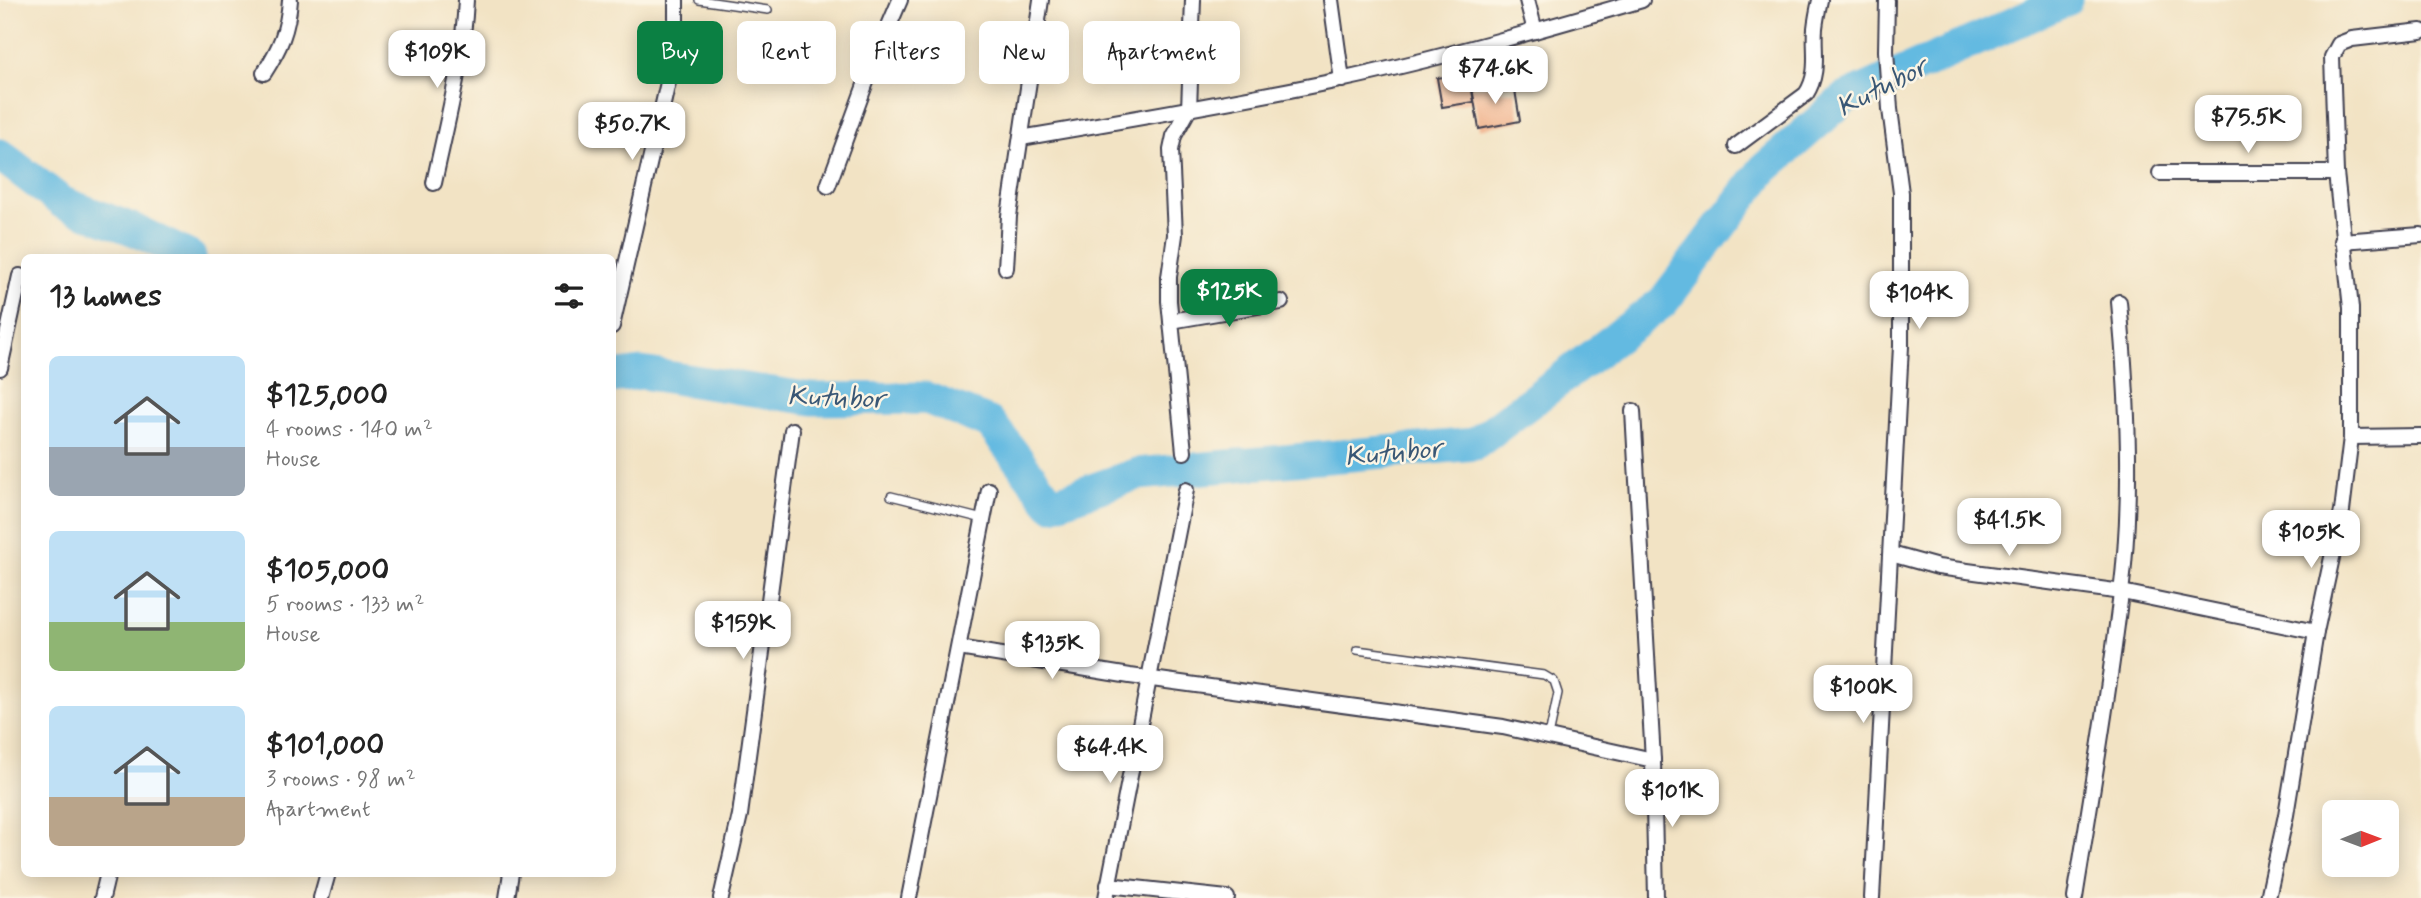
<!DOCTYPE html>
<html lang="en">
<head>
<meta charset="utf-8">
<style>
	body { margin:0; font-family:Mynerve,sans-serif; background:#f6f6f6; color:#222; height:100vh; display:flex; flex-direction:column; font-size:26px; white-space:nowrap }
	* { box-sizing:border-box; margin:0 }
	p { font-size:23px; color:#767676 }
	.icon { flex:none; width:38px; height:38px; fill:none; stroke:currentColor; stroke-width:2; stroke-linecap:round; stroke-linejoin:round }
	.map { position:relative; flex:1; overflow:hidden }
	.drawer { position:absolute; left:21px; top:254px; width:595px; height:623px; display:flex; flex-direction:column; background:#fff; border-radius:10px; box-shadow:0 4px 18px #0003 }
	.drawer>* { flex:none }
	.hud { position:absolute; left:637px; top:21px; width:665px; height:63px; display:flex; gap:14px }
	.needle { width:46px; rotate:89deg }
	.controls { position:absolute; left:2322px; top:800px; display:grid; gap:14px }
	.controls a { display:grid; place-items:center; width:77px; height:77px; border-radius:10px; background:#fff; box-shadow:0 4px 18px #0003; font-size:35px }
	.price { position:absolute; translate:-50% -60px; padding:0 16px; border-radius:14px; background:#fff; color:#222; font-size:23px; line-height:46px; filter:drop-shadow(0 2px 4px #0008) }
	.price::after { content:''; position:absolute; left:50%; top:42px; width:21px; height:16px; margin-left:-10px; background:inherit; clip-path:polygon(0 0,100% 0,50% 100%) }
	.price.current { background:#0b8043; color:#fff }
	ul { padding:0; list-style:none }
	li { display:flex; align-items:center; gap:21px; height:175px; padding:0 28px }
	li span { display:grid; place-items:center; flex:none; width:196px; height:140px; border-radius:10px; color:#555 }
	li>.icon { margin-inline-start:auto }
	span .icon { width:84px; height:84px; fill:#fffc; stroke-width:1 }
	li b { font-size:30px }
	h2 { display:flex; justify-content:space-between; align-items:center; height:84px; padding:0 28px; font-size:30px }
	.pill { padding:0 24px; border-radius:10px; background:#fff; box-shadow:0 4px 18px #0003; font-size:24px; line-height:63px }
	.pill.current { background:#0b8043; color:#fff }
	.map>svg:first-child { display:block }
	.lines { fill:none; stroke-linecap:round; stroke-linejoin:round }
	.river { stroke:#64bae1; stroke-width:33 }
	.building { fill:#efaa82 }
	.lane-casing { stroke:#413f50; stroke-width:10 }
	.street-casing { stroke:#413f50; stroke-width:18 }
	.lane { stroke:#fff; stroke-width:7 }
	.street { stroke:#fff; stroke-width:14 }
	.labels { text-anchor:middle; stroke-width:5; stroke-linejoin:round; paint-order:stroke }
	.water-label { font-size:28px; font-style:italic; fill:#395775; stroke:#fcf5e5 }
</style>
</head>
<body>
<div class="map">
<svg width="2421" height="898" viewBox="0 0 2421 898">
	<rect width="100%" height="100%" fill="#fcf5e5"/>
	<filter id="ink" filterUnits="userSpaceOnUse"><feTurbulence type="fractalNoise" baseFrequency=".0143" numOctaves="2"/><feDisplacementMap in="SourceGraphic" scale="14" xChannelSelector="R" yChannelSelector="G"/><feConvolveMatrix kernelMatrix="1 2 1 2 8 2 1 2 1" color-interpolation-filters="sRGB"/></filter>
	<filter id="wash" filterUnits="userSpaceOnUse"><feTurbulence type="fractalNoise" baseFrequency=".00686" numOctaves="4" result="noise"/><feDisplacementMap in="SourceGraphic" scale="28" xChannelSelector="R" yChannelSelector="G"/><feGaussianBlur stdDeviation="1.57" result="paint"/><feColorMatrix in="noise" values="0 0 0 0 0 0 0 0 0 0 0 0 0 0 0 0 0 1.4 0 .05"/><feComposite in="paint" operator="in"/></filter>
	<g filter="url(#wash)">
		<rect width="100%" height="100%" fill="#f2e3c4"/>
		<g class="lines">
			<!-- river -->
			<g class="river">
				<polyline points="0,155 63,203 137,231 190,257"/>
				<polyline points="612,377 641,373 812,399 926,398 990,423 1052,504 1137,474 1475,444 1663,302 1764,169 1844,99 2066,0"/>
			</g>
		</g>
		<g id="blocks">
			<!-- building -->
			<g class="building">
				<polygon points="1469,73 1474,102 1442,107 1437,78"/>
				<polygon points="1501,83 1502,92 1515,90 1520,121 1479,129 1472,88"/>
			</g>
		</g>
	</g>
	<g filter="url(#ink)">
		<use href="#blocks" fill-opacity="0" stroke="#413f50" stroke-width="2"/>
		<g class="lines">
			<defs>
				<g id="lane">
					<polyline points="699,0 768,10"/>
					<polyline points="891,496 983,519"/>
					<polyline points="1357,650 1544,675 1554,681 1558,693 1549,736"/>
				</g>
				<g id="street">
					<polyline points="1331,0 1342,80"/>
					<polyline points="1527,0 1535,31"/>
					<path d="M264,73C280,48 288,30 290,0"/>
					<path d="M1021,138C1128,120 1234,102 1340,80C1442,58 1543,29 1642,0"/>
					<path d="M1736,146L1806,94C1820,73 1813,51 1815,28C1816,19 1818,9 1820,0"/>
					<polyline points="2160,173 2336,173"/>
					<path d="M434,183C447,122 463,62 466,0"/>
					<polyline points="828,186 873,63 900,0"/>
					<polyline points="2342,241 2421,235"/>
					<polyline points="1006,268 1009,216 1041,0"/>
					<polyline points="1171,321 1281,302"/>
					<polyline points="612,326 669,78 676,27 676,0"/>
					<polyline points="0,368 20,276"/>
					<polyline points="1633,411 1653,760 1656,898"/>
					<polyline points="2351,437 2421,436"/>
					<polyline points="1184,452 1169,301 1169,277 1175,235 1171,150 1174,136 1189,109 1193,0"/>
					<polyline points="1891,554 1938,567 2122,592 2316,632"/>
					<polyline points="959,648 1130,676 1503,727 1653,760"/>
					<polyline points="1108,885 1227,898"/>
					<polyline points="102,898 108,873"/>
					<polyline points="321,898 328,873"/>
					<polyline points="507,898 511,873"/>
					<polyline points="721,898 740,815 792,430"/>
					<polyline points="909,898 989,490"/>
					<polyline points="1106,898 1186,490"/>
					<polyline points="1872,898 1901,346 1901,193 1890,109 1886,51 1887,0"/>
					<path d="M2075,898C2091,797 2109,695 2121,593C2133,497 2128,398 2119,302"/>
					<polyline points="2268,898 2286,815 2316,632 2342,511 2351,437 2351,308 2336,173 2332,57 2339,44 2352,39 2421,31"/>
				</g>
			</defs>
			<!-- lane casing -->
			<use href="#lane" class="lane-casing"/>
			<!-- street casing -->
			<use href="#street" class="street-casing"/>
			<!-- lane -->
			<use href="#lane" class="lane"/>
			<!-- street -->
			<use href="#street" class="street"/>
		</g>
	</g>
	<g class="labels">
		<!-- water labels -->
		<g class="water-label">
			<text transform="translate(1881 86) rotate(-27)" y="10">Kutubor</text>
			<text transform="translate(836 396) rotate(2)" y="10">Kutubor</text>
			<text transform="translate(1393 451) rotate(-5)" y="10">Kutubor</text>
		</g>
	</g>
</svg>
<div class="controls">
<a><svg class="needle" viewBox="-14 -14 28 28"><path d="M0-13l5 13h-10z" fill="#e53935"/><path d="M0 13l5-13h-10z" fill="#767676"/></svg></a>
</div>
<b class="price" style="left:437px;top:90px">$109K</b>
<b class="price" style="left:1495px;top:106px">$74.6K</b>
<b class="price" style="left:2248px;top:155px">$75.5K</b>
<b class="price" style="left:632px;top:162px">$50.7K</b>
<b class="price current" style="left:1229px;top:329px">$125K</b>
<b class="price" style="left:1919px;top:331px">$104K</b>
<b class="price" style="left:2009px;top:558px">$41.5K</b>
<b class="price" style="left:2311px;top:570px">$105K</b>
<b class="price" style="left:743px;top:661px">$159K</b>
<b class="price" style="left:1052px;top:681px">$135K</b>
<b class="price" style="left:1863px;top:725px">$100K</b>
<b class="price" style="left:1110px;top:785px">$64.4K</b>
<b class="price" style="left:1672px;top:829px">$101K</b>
<div class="hud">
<a class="pill current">Buy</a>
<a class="pill">Rent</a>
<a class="pill">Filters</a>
<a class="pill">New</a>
<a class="pill">Apartment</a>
</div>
<section class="drawer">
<h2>13 homes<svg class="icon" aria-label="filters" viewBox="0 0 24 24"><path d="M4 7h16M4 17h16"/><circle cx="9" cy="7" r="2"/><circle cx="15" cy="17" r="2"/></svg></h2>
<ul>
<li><span style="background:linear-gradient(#bfe0f5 65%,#9aa5b1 0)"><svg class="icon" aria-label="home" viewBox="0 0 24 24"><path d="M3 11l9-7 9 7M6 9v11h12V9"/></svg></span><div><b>$125,000</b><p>4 rooms · 140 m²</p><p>House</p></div></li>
<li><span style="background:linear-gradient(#bfe0f5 65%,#8fb573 0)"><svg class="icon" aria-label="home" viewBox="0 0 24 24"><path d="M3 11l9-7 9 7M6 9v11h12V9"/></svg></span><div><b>$105,000</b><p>5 rooms · 133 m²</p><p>House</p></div></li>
<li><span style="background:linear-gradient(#bfe0f5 65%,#b9a48a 0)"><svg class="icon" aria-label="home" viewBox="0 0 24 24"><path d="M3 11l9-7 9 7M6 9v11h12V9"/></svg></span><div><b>$101,000</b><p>3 rooms · 98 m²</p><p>Apartment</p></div></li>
</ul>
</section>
</div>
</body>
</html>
